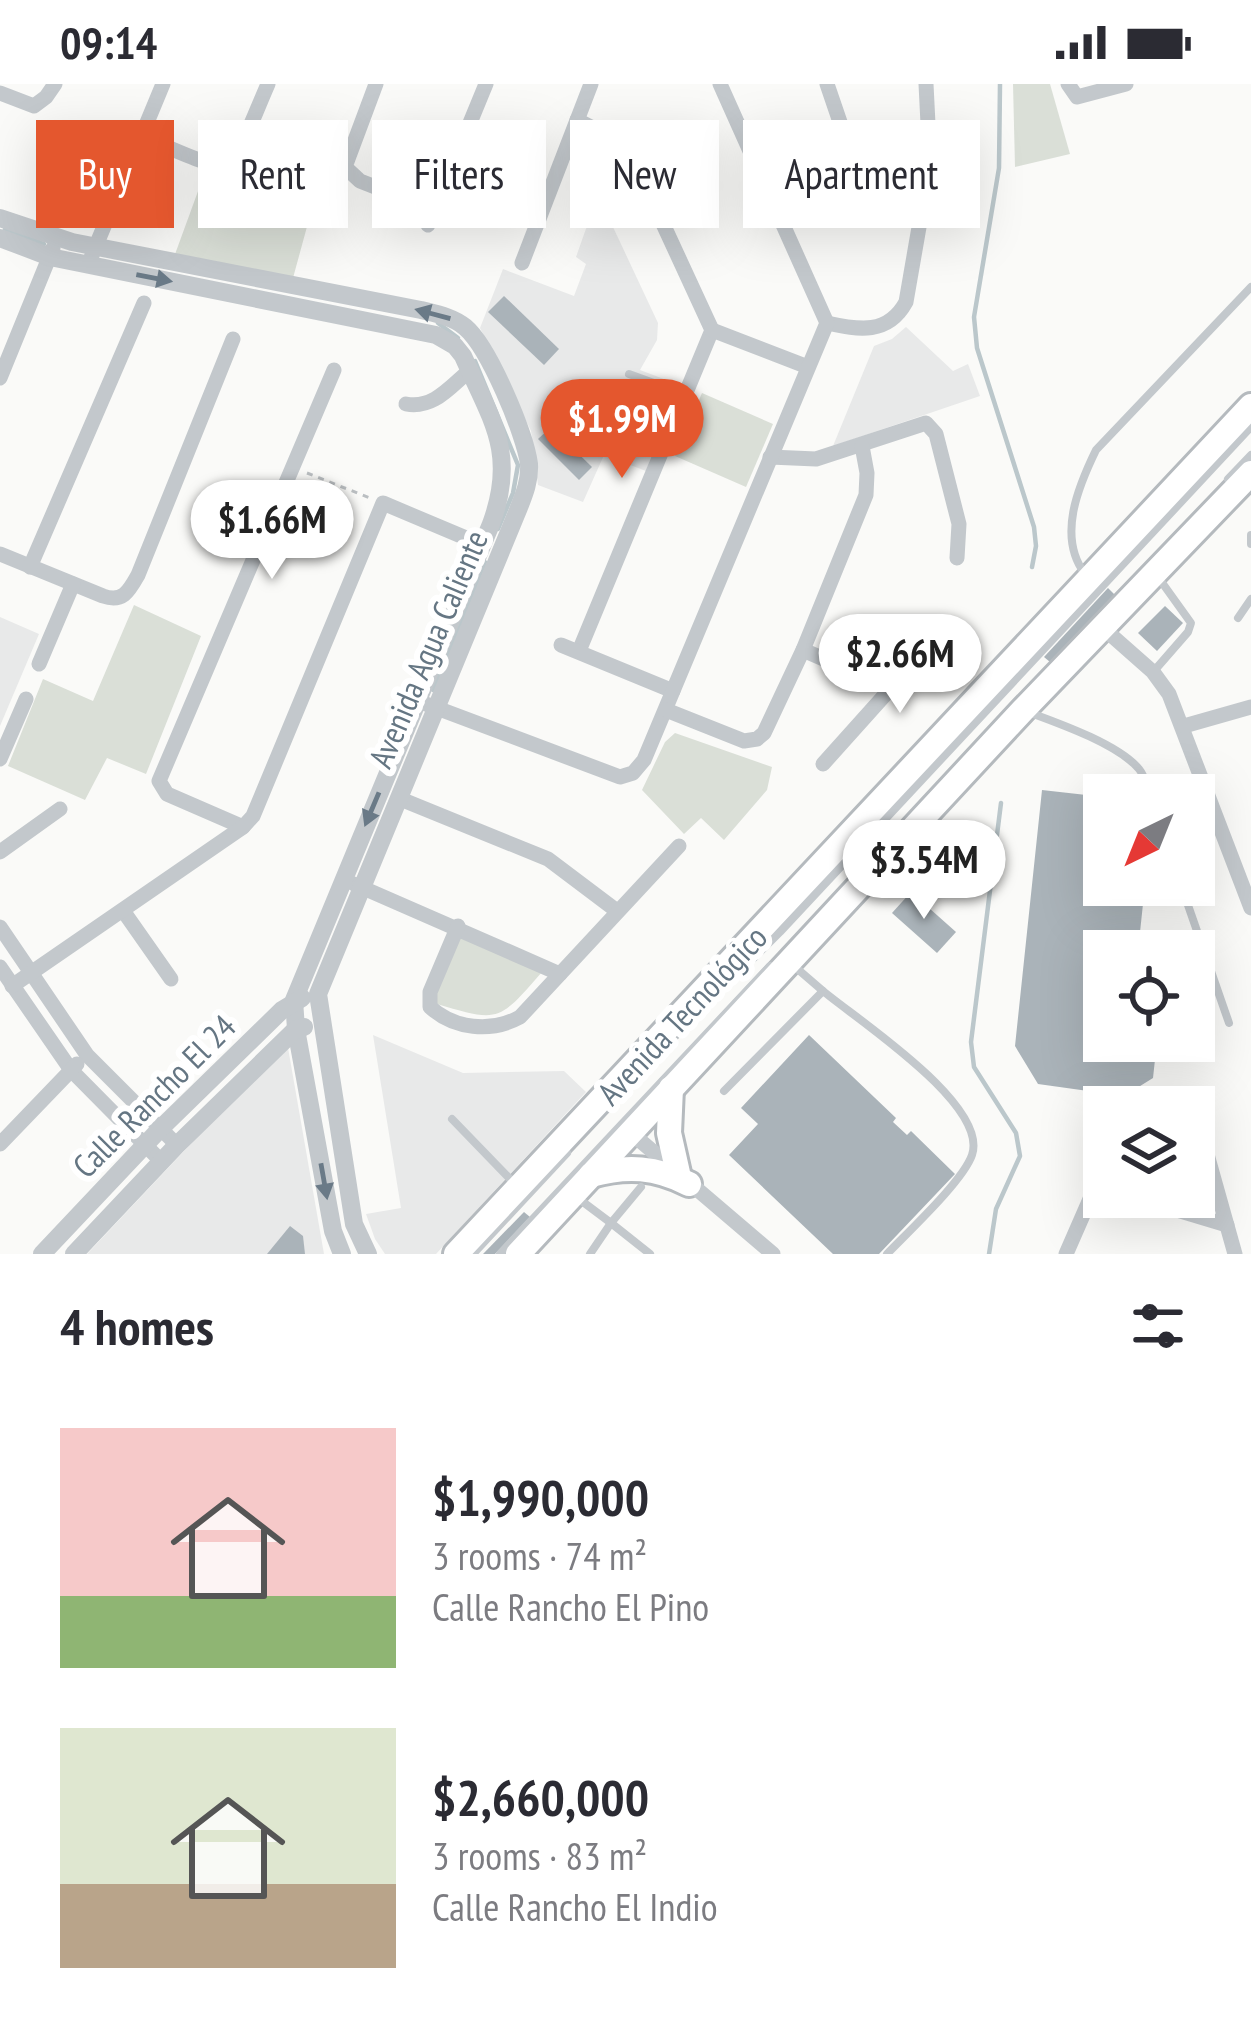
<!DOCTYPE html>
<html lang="en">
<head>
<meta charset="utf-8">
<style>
	body { margin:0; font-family:"PT Sans Narrow",sans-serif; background:#f7f7f7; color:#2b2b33; height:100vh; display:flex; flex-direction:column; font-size:45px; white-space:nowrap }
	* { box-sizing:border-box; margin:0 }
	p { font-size:39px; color:#7c7c81 }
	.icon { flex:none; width:66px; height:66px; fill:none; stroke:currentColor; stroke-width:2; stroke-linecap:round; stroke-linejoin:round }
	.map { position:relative; height:1170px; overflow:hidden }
	.panel { display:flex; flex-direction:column; background:#fff; flex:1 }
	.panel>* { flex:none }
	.hud { position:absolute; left:36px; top:36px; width:1179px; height:108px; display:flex; gap:24px }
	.needle { width:78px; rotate:223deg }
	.buttons { position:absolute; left:1083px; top:690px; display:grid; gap:24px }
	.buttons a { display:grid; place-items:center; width:132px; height:132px; border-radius:0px; background:#fff; box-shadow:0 12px 48px #0002; font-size:60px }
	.price { position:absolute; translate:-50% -102px; padding:0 27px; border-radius:42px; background:#fff; color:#222; font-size:39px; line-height:78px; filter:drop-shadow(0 3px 6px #0008) }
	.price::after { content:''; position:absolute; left:50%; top:72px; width:36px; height:27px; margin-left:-18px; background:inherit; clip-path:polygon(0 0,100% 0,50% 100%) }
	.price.current { background:#e4572e; color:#fff }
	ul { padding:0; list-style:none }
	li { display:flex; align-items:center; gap:36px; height:300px; padding:0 60px }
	li span { display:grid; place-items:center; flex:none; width:336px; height:240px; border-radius:0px; color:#555 }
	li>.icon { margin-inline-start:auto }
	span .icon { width:144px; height:144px; fill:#fffc; stroke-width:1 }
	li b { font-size:51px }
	h2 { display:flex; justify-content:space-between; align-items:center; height:144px; padding:0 60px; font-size:51px }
	.tag { padding:0 42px; border-radius:0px; background:#fff; box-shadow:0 12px 48px #0002; font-size:42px; line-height:108px }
	.tag.current { background:#e4572e; color:#fff }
	.status { display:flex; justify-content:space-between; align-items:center; height:84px; padding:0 60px; background:#fff; direction:ltr }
	.status svg { height:33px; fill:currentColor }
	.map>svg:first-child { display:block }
	.built { fill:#e8e9e9 }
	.green { fill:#dadfd7 }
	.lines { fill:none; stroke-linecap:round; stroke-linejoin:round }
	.stream { stroke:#bbc7cb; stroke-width:4.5 }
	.building { fill:#aab3b9 }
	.primary-casing { stroke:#b5babe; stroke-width:30 }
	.path { stroke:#bbbfc2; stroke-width:3; stroke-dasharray:6 6; stroke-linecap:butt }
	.service { stroke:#c3c8cc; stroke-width:8 }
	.minor { stroke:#c3c8cc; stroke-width:15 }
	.tertiary { stroke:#c3c8cc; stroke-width:18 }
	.primary { stroke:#fff; stroke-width:24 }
	.oneway { fill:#6a7a87 }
	.labels { text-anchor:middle; stroke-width:12; stroke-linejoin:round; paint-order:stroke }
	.street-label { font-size:33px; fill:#657683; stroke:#fff }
</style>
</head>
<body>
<div class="status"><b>09:14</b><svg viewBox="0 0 49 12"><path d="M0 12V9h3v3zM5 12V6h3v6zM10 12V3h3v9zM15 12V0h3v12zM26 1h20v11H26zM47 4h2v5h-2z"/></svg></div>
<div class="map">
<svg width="1251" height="1170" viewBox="0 0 1251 1170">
	<rect width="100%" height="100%" fill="#fafaf8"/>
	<!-- built -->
	<g class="built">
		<polygon points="598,111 658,239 657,256 640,286 677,300 646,387 604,371 583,418 538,401 531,347 480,244 503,185 574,212 586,180 576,173"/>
		<polygon points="906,243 953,287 968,280 980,312 833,362 874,262 892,255"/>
		<polygon points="0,533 39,550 0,642"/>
		<polygon points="373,951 463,989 564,987 586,1008 436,1170 385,1170 375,1155 366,1130 401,1124"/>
		<polygon points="287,958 324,1170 87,1170"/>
	</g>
	<!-- green -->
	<g class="green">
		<polygon points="1013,0 1050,0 1070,70 1015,83"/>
		<polygon points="254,68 320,95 293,194 174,173 205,88 231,93"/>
		<polygon points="702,309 773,340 746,403 675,372"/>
		<polygon points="134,521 201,552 146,690 107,674 85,716 8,682 43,595 93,617"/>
		<polygon points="675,649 772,683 767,706 724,756 701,734 684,750 642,706 665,658"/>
		<path d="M455,851L542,888C499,937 500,939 437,920L433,908Z"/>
	</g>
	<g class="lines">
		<!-- stream -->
		<g class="stream">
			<polyline points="1000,0 999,84 974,233 977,264 1034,443 1036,462 1032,483"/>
			<polyline points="5,145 44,160"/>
			<polyline points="438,239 458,254"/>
			<polyline points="475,277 518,381 513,409 498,445"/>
			<polyline points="433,606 485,478"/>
			<polyline points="989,1170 996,1125 1020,1072 1016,1049 974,983 971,958 1001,719"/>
		</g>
	</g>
	<!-- building -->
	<g class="building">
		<polygon points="504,212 559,265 544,281 488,228"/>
		<polygon points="582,318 622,330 616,350 576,337"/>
		<polygon points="551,343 592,383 579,396 538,355"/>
		<polygon points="1108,504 1115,511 1050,578 1044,573"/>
		<polygon points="1165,522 1183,539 1157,567 1138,549"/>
		<polygon points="1042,706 1104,713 1104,801 1145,801 1138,867 1104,867 1104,957 1157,957 1153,994 1124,1012 1038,1000 1015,962"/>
		<polygon points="911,808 956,848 937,869 892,829"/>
		<polygon points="809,951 896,1034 893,1038 907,1051 911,1047 955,1090 879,1170 833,1170 729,1071 758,1040 741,1024"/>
		<polygon points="524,1128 530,1133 495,1170 483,1170"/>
		<polygon points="290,1142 303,1152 305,1170 267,1170"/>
	</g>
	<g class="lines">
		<defs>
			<g id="primary">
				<polyline points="671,1004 669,1049 678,1089"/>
				<path d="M591,1091C627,1081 656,1083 689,1100"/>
				<polyline points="456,1170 1251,322"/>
				<polyline points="518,1170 1023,626 1251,389"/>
			</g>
		</defs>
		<!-- primary casing -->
		<use href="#primary" class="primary-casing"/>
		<!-- path -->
		<polyline class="path" points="307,389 370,414"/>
		<!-- service -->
		<g class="service">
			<polyline points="629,290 684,310"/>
			<polyline points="1228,395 1251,371"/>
			<polyline points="1251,451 1251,460"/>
			<path d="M1085,490C1057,453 1078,403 1096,366L1251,203"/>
			<polyline points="1238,534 1251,515"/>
			<polyline points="1154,587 1188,548 1191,539 1158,493"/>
			<path d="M1028,628C1058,639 1118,660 1139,685C1145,692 1147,702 1150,711"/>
			<polyline points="1181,801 1229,939"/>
			<path d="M823,907C859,937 989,1021 972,1071C963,1097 908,1148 887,1170"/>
			<polyline points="692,935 780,848 1251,343"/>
			<polyline points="724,1007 823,907 794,882"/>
			<polyline points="452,1035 513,1098"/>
			<polyline points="579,1115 611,1139 641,1103"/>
			<polyline points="473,1170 567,1069"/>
			<polyline points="500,1170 770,882"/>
			<polyline points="590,1170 611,1139 650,1170"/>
		</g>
		<!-- minor -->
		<g class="minor">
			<polyline points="376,0 345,83 360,97 434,126"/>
			<polyline points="827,0 855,82"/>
			<polyline points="1068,0 1077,13 1126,0"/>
			<polyline points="0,9 34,22 46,13 55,0"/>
			<polyline points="577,36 618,57 634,77 712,246 579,567"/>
			<path d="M142,52C240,94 226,97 268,0"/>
			<polyline points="428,141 486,0"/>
			<polyline points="522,179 591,0"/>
			<polyline points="88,181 163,0"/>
			<path d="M827,239C859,246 888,251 906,218L930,80L926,0"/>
			<polyline points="712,246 808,283"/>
			<polyline points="0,294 53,164"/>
			<path d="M406,320C433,325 449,304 469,287"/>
			<polyline points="770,373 816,375 926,339 936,350 959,440 957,474"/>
			<path d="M0,470L103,512C123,519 129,507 138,491L233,255"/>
			<polyline points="30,483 144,219"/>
			<polyline points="1102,543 1153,588 1169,610 1251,824"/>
			<polyline points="561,561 673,607"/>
			<polyline points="803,566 891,604"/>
			<polyline points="39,580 73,500"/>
			<polyline points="426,620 620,693 633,689 644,676 827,239 720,0"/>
			<polyline points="666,626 744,657 757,655 764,649 803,566 866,411 867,389 862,362"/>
			<polyline points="1184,642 1251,623"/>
			<polyline points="0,675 26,615"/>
			<polyline points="823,680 901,593 927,549"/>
			<polyline points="398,714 548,775 617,827"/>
			<polyline points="243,743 167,710 159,697 334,286"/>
			<polyline points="0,768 60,725"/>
			<polyline points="354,800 560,890"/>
			<polyline points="124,828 171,895"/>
			<path d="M458,842L430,908V923C454,945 491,949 520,933L679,762"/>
			<polyline points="0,843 87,971 177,1061"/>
			<polyline points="0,883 71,986 161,1077"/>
			<polyline points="12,902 243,743 253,732 383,419 466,454"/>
			<polyline points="1194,1024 1235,1170"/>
			<polyline points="630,1048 773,1170"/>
			<polyline points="0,1060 77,980"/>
			<polyline points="1134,1113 1227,1141"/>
			<polyline points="1066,1170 1104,1083"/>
		</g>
		<!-- tertiary -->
		<g class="tertiary">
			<path d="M0,134L72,158L421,226C437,230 453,233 465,243C489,263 525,350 529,380C530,397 524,411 518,426L318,910L354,1140L368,1170"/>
			<path d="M0,154L50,173L436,251L455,262L463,272C492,337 517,369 491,440L294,916L296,945L333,1147L342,1170"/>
			<polyline points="42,1170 160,1045 282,926 302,914"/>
			<polyline points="74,1170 177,1061 296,945 304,943"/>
		</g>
		<!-- primary -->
		<use href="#primary" class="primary"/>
	</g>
	<!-- one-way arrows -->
	<defs><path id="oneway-solid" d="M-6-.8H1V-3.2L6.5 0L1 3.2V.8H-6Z" transform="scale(3)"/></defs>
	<g class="oneway">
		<use href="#oneway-solid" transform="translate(154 194) rotate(11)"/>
		<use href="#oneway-solid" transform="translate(433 230) rotate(-165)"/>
		<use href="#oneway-solid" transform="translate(372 725) rotate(113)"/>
		<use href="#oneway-solid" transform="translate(324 1097) rotate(80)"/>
	</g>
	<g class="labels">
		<!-- street labels -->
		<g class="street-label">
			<text transform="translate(428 565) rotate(-67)" y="12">Avenida Agua Caliente</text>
			<text transform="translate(682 931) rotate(-47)" y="12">Avenida Tecnológico</text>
			<text transform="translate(154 1012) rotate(-45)" y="12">Calle Rancho El 24</text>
		</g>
	</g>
</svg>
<div class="buttons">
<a><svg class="needle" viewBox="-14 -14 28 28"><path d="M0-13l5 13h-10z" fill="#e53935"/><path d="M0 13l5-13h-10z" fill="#7c7c81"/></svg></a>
<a><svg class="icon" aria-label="locate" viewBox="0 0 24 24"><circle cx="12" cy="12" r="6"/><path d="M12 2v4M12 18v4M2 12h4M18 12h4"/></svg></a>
<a><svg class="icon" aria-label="layers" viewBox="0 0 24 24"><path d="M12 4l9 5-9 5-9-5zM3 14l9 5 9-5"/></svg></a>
</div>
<b class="price current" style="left:622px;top:397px">$1.99M</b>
<b class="price" style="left:272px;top:498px">$1.66M</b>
<b class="price" style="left:900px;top:632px">$2.66M</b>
<b class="price" style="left:924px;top:838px">$3.54M</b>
<div class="hud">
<a class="tag current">Buy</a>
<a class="tag">Rent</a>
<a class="tag">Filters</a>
<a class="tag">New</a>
<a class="tag">Apartment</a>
</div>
</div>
<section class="panel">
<h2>4 homes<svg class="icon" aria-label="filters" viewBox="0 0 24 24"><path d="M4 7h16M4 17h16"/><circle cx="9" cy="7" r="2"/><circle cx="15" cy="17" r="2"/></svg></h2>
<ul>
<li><span style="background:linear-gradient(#f6c9c9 70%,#8fb573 0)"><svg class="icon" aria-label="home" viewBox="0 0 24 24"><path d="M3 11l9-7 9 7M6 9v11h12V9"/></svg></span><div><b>$1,990,000</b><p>3 rooms · 74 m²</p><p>Calle Rancho El Pino</p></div></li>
<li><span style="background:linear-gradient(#dfe7d0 65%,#b9a48a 0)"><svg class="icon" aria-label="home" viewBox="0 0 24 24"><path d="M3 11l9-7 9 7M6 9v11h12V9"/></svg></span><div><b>$2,660,000</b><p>3 rooms · 83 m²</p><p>Calle Rancho El Indio</p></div></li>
</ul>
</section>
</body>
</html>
